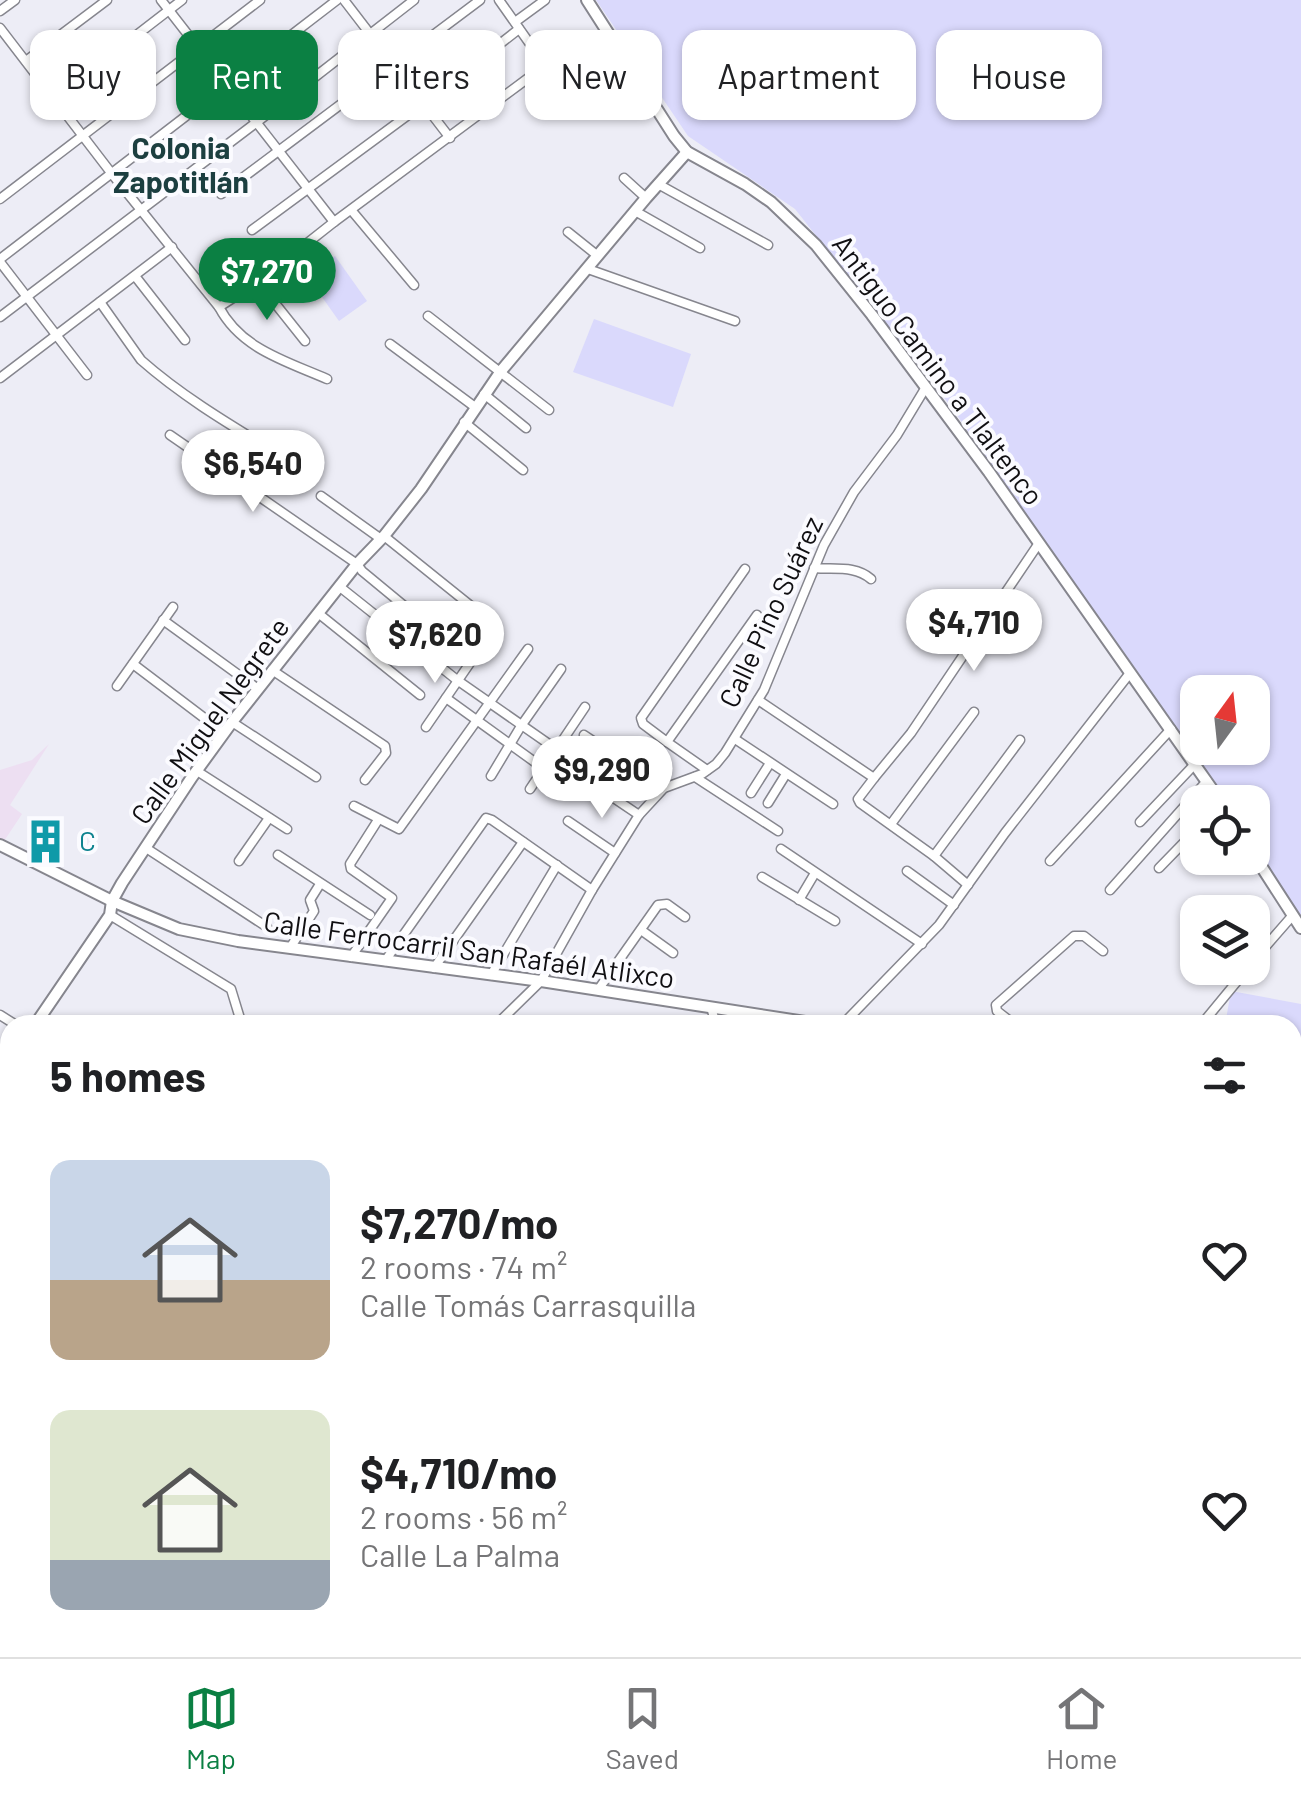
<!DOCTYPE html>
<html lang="en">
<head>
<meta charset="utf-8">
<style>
	body { margin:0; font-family:Barlow,sans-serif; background:#f2f2f2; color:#202124; height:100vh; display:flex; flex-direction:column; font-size:38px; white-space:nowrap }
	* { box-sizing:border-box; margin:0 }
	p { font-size:32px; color:#757577 }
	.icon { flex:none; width:55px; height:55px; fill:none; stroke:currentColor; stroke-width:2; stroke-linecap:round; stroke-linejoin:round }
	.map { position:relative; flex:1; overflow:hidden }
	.drawer { position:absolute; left:0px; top:1015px; width:1302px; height:642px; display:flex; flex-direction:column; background:#fff; border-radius:30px 30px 0 0; box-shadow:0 2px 8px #0004 }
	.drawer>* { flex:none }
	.guide { position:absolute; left:30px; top:30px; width:1242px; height:90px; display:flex; gap:20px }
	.needle { width:65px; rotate:15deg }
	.fabs { position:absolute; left:1180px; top:675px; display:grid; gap:20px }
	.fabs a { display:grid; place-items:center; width:90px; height:90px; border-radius:20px; background:#fff; box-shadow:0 2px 8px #0004; font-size:50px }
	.price { position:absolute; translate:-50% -85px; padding:0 22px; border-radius:35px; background:#fff; color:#222; font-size:32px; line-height:65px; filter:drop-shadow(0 2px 5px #0008) }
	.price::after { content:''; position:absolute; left:50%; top:60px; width:30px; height:22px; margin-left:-15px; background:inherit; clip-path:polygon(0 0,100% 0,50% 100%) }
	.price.current { background:#0b8043; color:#fff }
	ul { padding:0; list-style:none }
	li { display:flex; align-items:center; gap:30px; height:250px; padding:0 50px }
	li span { display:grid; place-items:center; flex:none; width:280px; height:200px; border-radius:20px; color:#555 }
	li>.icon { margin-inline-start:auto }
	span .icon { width:120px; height:120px; fill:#fffc; stroke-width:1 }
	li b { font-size:42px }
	h2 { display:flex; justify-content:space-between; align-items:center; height:120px; padding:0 50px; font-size:42px }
	.pill { padding:0 35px; border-radius:20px; background:#fff; box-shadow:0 2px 8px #0004; font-size:35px; line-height:90px }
	.pill.current { background:#0b8043; color:#fff }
	.dock { display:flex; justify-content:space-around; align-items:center; height:140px; border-top:2px solid #e0e0e0; background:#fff; font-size:28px; color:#757577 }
	.dock a { display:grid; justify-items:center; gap:5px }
	.dock .current { color:#0b8043 }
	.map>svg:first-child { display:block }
	.industrial { fill:#f8dddd }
	.education { fill:#eddff2 }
	.green { fill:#dad9fc; fill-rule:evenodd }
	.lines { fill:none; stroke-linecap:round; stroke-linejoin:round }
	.street-casing { stroke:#86868e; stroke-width:11 }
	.secondary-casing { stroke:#86868e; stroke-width:14 }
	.street { stroke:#fff; stroke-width:8 }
	.secondary { stroke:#fff; stroke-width:10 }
	.labels { text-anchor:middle; stroke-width:8; stroke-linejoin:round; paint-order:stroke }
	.street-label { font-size:28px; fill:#100f12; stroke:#fbfbff }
	.culture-label { font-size:28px; fill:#0d838f; stroke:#fbfbff; text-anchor:start }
	.neighbourhood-label { font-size:30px; font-weight:bold; fill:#1c3f40; stroke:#fbfbff }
</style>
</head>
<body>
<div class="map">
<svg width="1301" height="1657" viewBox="0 0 1301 1657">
	<rect width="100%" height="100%" fill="#ededf6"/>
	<!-- industrial -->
	<polygon class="industrial" points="1293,1479 1301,1482 1301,1657 1094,1657 1100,1648 1292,1648"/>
	<!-- education -->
	<polygon class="education" points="49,744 10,805 22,814 4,841 0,839 0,770 32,760"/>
	<!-- green -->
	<g class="green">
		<path d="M596,0H1301V927L1253,843L1252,802H1229L949,404L795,209L688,136ZM1198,692H1252V748H1198Z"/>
		<polygon points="335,256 367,301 339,321 307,276"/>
		<polygon points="594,319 691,354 673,407 573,372"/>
		<polygon points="1231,991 1301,1004 1301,1081 1293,1080 1292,1025 1225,1025"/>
	</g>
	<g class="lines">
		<defs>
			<g id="street">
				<polyline points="161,0 334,222"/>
				<polyline points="344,0 450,138"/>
				<polyline points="0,11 15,0"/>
				<polyline points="515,22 545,0"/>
				<path d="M0,28L112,174L219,307C241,349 286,361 327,379"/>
				<polyline points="26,61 107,0"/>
				<polyline points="55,98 182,0"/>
				<polyline points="624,178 646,198"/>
				<polyline points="658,184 768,245"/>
				<polyline points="221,194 480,0"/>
				<polyline points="0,199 260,0"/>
				<polyline points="352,211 414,285"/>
				<polyline points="635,211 700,248"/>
				<polyline points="252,230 423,104 519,29"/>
				<polyline points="568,232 598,256"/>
				<polyline points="0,259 337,0"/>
				<polyline points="0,262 87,375"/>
				<polyline points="588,269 735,321"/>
				<polyline points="135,276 185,340"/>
				<polyline points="258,282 305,341"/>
				<path d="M100,302L141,360C184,398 234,427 283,457"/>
				<polyline points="219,307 258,282 334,222 539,70 542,61 499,0"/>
				<polyline points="428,316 549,410"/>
				<polyline points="0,317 257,122 414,0"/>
				<polyline points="390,344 475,407"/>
				<polyline points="0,378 172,247"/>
				<polyline points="484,394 526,428"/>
				<polyline points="464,422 523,470"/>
				<polyline points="170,435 357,564 362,571 460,652"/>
				<polyline points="321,496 381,539"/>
				<polyline points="384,536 486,618"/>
				<path d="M814,568C834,570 855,565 871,579"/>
				<polyline points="340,587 457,680 556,749"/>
				<polyline points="318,613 420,695"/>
				<polyline points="163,620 258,689"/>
				<polyline points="133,664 224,733"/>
				<polyline points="272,670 385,746 386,753 365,780"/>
				<polyline points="117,686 173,607"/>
				<polyline points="446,698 543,768"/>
				<polyline points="758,700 874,778 858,799 860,803 934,856 968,885"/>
				<polyline points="232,722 316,777"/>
				<polyline points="426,727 494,628"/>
				<polyline points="584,735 664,788"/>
				<polyline points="735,739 833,804"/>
				<polyline points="667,742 643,724 641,718 745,569"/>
				<polyline points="707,770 667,742 757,615"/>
				<polyline points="197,771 287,829"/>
				<polyline points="491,776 521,726 561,669"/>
				<polyline points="695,777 778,831"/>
				<polyline points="584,778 639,815"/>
				<polyline points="874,778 911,733 1039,543"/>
				<polyline points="530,789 585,707"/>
				<polyline points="751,793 770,763"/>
				<polyline points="768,803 786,774"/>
				<polyline points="354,806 399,829 528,649"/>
				<polyline points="568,821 615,853"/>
				<polyline points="1140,822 1195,764"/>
				<polyline points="891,824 974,712"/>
				<polyline points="146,848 267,927"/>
				<polyline points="781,849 922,944"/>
				<polyline points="278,855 370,915"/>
				<polyline points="934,856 1020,740"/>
				<polyline points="239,861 269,818"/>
				<polyline points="1050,861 1171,729"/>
				<polyline points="1159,868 1198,828"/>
				<polyline points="907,871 954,905"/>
				<polyline points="762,877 835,921"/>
				<polyline points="1110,890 1207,781"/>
				<polyline points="799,900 815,873"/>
				<polyline points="110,915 231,989 242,1025"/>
				<polyline points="641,930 673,953"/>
				<polyline points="290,948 314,911 310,900 320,884"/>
				<polyline points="351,957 392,898 351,869 350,864 378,820"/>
				<polyline points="385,961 486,818 492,820 592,890"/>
				<polyline points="1252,962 1293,915"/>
				<polyline points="434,968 523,842"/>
				<polyline points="491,975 557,865"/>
				<polyline points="598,990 658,905 667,904 685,917"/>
				<polyline points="711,1007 716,1025"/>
				<polyline points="0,1015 16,1025"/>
				<polyline points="496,1025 541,981 592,890 639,815 664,788 702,774 716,764 725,753 764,690 824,545 854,492 897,435 926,387"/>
				<polyline points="842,1025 939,925 1005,833 1130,673"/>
				<polyline points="1015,1025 997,1011 996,1005 1074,936 1084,936 1103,951"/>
				<polyline points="1201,1025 1248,968"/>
				<polyline points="0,1122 10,1128"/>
				<polyline points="0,1178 10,1184"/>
				<polyline points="0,1266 10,1270"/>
				<polyline points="1292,1278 1301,1284"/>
				<polyline points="1292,1333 1301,1330"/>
				<polyline points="0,1441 10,1423"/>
				<polyline points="0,1463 10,1468"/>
				<polyline points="519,1648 520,1657"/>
				<polyline points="613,1648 614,1657"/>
				<polyline points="633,1648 634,1657"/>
				<polyline points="721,1648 722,1657"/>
				<polyline points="847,1648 849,1657"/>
				<polyline points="899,1648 900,1657"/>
				<polyline points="989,1648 990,1654"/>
				<polyline points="19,1657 22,1648"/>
				<polyline points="92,1657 97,1648"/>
				<polyline points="496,1657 496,1648"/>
				<polyline points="967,1657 968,1648"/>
				<polyline points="1089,1657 1094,1648"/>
			</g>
			<g id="secondary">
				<polyline points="587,0 674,136 687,152 745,184 771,202 816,245 872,315 989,472 1221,802"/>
				<polyline points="0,845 112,901 179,929 238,941 541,981 825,1025"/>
				<polyline points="1252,852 1301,928"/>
				<polyline points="35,1025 110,915 112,901 122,883 192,777 232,722 357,564 384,536 421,489 501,371 646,198 687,152"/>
				<polyline points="0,1078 10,1063"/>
				<polyline points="1292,1086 1301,1087"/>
				<polyline points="1292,1471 1301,1474"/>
				<polyline points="0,1503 10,1507"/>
			</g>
		</defs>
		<!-- street casing -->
		<use href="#street" class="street-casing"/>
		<!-- secondary casing -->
		<use href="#secondary" class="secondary-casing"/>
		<!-- street -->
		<use href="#street" class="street"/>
		<!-- secondary -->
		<use href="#secondary" class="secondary"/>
	</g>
	<!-- icons -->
	<defs>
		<symbol id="building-bare" viewBox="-9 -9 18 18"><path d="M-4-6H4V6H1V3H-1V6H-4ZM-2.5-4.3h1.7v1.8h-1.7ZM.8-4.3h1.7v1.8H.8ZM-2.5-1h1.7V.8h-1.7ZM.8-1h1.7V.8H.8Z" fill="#0f9aa8" stroke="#fbfbff" stroke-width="2.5" paint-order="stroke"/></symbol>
	</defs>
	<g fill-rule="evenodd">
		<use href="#building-bare" x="14" y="810" width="63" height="63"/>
	</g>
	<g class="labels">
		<!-- street labels -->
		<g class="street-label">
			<text transform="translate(938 370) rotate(53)" y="10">Antiguo Camino a Tlaltenco</text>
			<text transform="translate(771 612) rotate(-65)" y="10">Calle Pino Suárez</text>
			<text transform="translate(210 721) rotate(-54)" y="10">Calle Miguel Negrete</text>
			<text transform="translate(469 950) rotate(8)" y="10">Calle Ferrocarril San Rafaél Atlixco</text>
		</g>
		<!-- culture labels -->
		<g class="culture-label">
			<text x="79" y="851">C</text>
		</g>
		<!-- neighbourhood labels -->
		<g class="neighbourhood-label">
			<text x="181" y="159">Colonia<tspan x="181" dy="34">Zapotitlán</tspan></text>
		</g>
	</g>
</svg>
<div class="fabs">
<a><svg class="needle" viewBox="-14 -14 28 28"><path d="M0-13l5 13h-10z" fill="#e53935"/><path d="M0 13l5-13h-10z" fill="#757577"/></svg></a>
<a><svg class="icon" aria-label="locate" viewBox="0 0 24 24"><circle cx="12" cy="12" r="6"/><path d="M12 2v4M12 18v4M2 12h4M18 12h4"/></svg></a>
<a><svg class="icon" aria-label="layers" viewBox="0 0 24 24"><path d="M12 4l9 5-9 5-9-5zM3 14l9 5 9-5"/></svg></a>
</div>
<b class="price current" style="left:267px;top:323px">$7,270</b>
<b class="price" style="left:253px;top:515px">$6,540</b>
<b class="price" style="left:974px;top:674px">$4,710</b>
<b class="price" style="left:435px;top:686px">$7,620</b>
<b class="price" style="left:602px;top:821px">$9,290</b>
<div class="guide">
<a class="pill">Buy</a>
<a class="pill current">Rent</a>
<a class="pill">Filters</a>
<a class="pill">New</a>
<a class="pill">Apartment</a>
<a class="pill">House</a>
</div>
<section class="drawer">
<h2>5 homes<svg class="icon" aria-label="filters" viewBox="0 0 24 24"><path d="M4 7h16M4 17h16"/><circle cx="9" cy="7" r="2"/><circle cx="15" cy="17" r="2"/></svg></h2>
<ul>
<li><span style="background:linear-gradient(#c9d6e8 60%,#b9a48a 0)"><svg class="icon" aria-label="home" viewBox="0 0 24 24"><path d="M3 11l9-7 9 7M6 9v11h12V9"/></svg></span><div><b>$7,270/mo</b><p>2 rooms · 74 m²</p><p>Calle Tomás Carrasquilla</p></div><svg class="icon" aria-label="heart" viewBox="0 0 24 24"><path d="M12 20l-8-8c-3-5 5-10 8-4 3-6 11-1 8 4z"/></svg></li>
<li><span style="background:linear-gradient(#dfe7d0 75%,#9aa5b1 0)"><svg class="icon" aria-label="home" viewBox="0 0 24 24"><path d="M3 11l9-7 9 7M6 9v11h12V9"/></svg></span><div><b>$4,710/mo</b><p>2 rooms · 56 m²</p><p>Calle La Palma</p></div><svg class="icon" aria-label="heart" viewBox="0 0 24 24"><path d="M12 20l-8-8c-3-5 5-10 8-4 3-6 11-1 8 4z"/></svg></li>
</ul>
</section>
</div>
<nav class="dock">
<a class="current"><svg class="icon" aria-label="map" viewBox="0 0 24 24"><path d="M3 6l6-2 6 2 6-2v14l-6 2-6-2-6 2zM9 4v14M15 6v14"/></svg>Map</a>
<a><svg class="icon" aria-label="saved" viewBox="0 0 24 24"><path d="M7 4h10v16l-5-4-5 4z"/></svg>Saved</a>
<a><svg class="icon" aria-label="home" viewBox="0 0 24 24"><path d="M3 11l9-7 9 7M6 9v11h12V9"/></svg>Home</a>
</nav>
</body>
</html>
